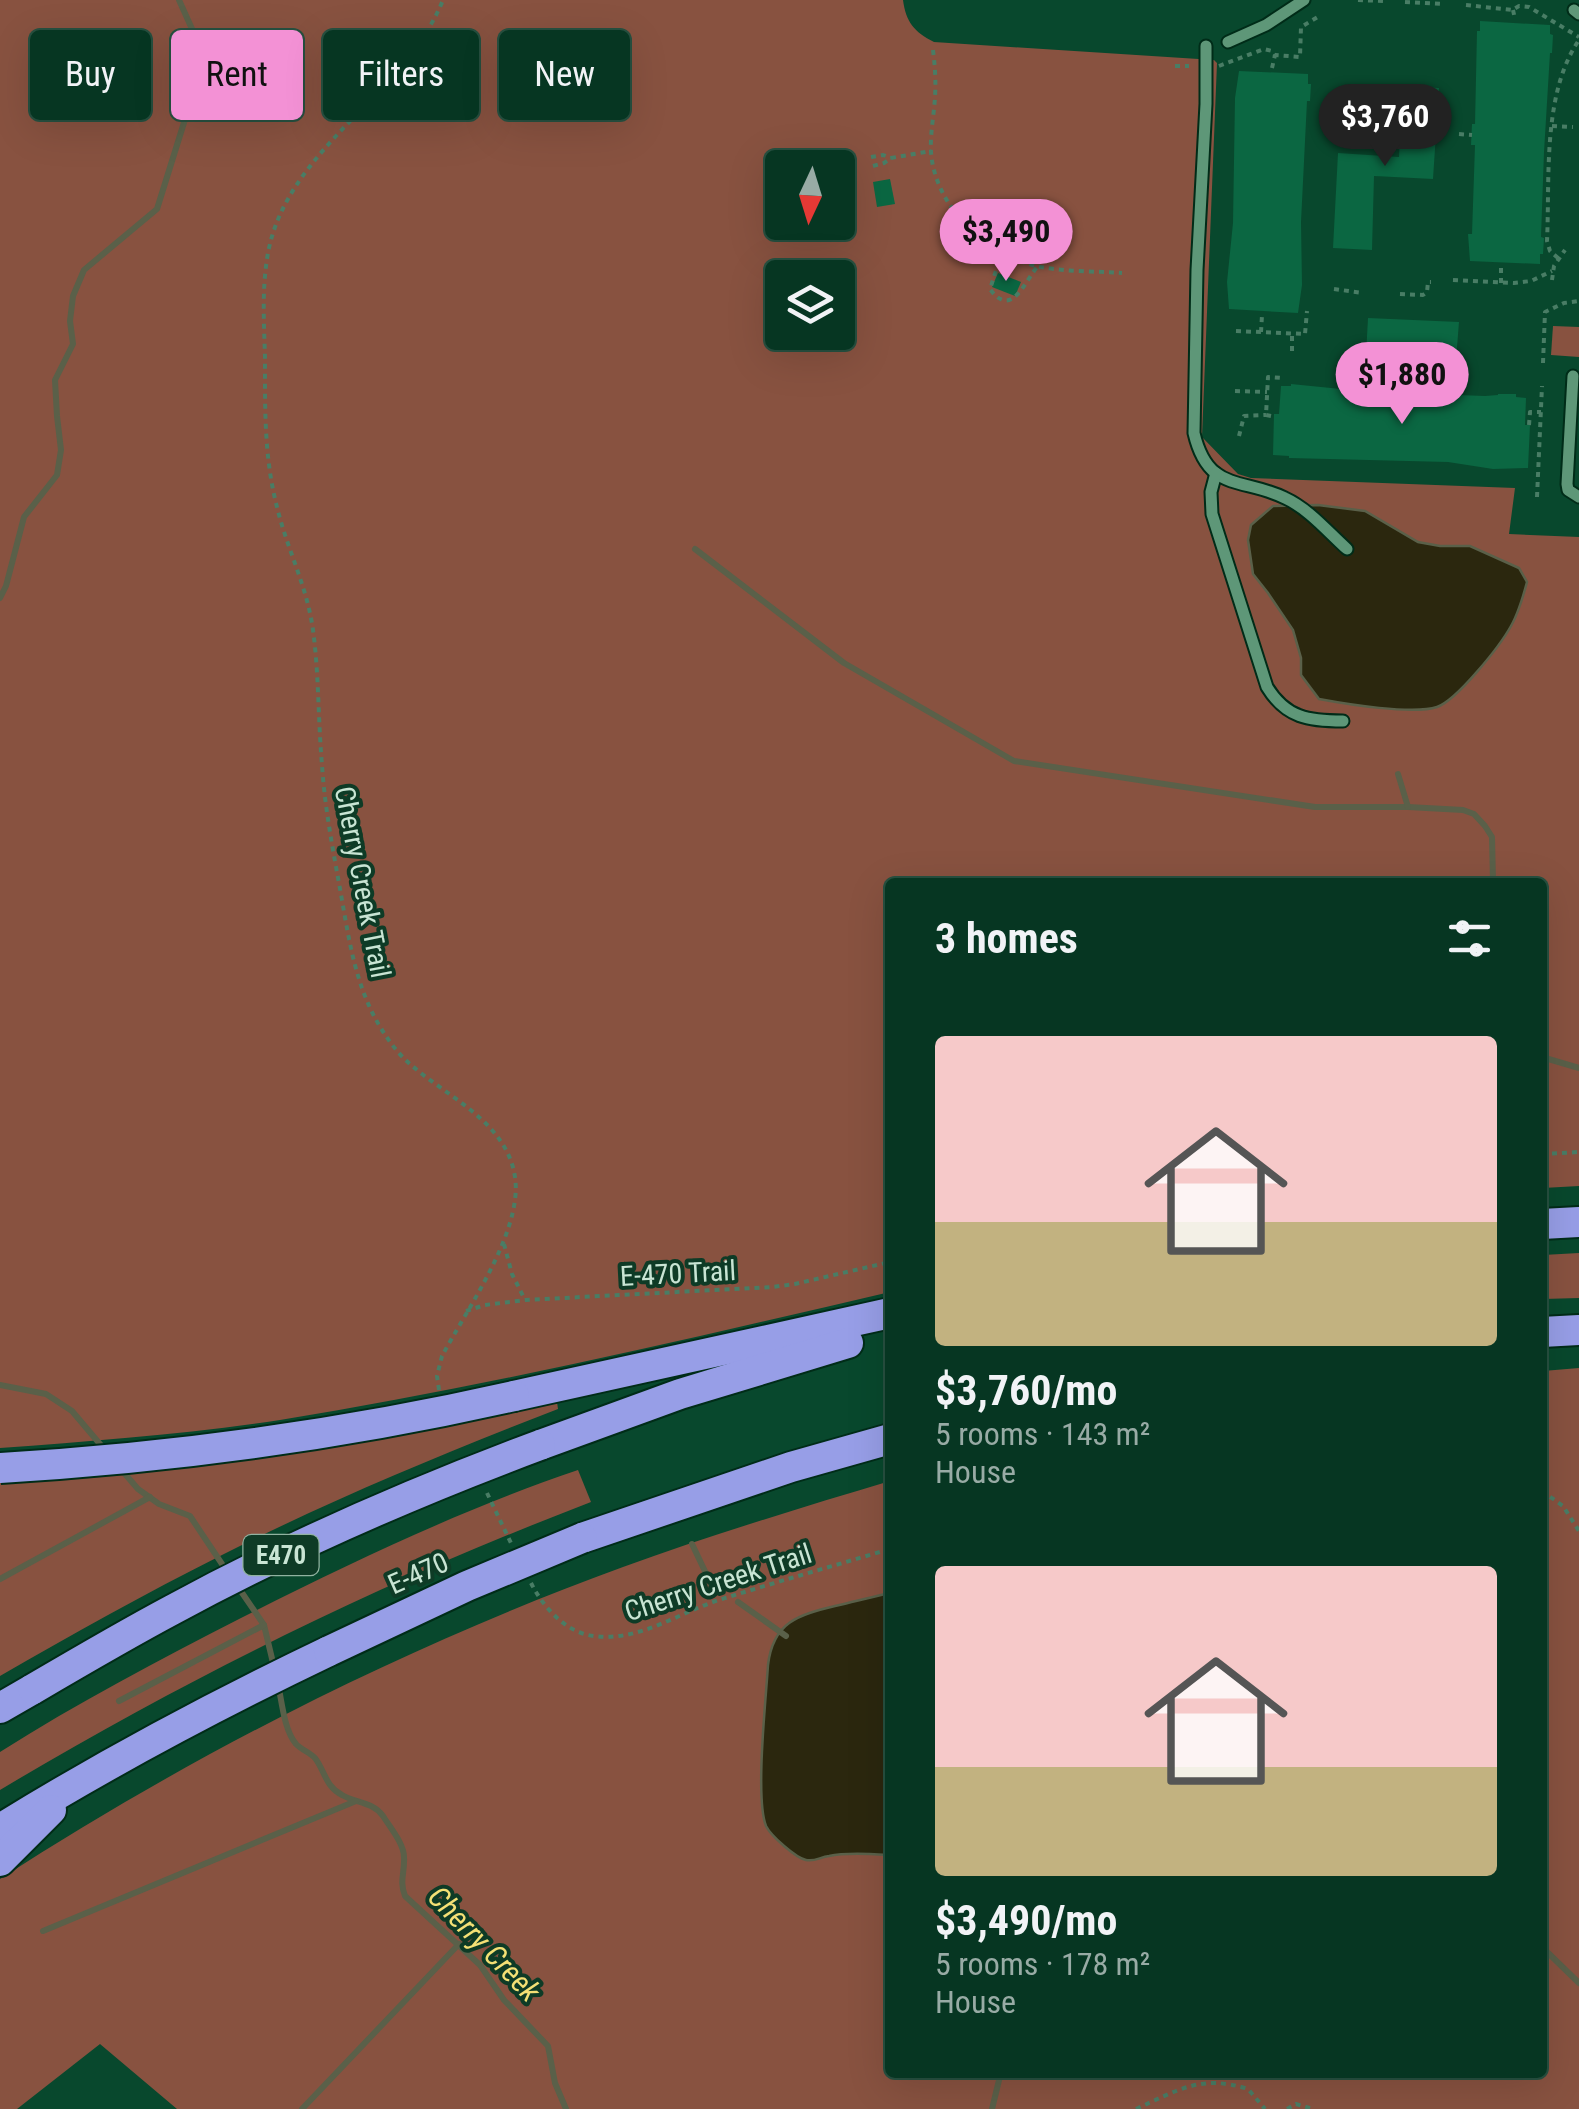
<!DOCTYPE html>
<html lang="en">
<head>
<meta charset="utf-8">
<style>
	body { margin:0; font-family:"Roboto Condensed",sans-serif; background:#14412f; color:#f1f3f6; height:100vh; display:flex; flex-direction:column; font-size:38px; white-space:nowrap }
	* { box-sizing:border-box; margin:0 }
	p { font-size:32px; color:#98aba5 }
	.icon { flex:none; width:55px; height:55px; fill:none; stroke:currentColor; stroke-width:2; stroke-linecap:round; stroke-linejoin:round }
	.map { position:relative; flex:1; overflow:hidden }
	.side { position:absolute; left:885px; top:878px; width:662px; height:1200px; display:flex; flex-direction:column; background:#063622; border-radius:10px; box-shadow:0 10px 40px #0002,0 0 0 2px #275040 }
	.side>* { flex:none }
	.top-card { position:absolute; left:30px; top:30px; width:705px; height:90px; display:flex; gap:20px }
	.needle { width:65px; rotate:184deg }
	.fabs { position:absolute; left:765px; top:150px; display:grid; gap:20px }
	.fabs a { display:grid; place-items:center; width:90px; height:90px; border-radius:10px; background:#063622; box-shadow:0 10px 40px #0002,0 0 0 2px #275040; font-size:50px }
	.price { position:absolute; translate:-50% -85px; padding:0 22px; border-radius:35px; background:#f391d5; color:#111; font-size:32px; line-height:65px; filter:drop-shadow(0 2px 5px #0008) }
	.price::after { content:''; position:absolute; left:50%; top:60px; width:30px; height:22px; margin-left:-15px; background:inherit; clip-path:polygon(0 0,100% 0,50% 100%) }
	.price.on { background:#222; color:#fff }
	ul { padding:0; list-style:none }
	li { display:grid; align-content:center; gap:20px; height:530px; padding:0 50px }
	li span { display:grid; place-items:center; height:310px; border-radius:10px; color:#555 }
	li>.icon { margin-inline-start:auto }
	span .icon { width:180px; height:180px; fill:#fffc; stroke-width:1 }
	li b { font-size:42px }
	h2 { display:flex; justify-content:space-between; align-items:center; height:120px; padding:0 50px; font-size:42px }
	.tag { padding:0 35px; border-radius:10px; background:#063622; box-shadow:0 10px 40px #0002,0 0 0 2px #275040; font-size:35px; line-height:90px }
	.tag.on { background:#f391d5; color:#111 }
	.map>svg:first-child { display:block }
	.green { fill:#885240; fill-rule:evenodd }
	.water { fill:#2b270e; stroke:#5a6049; stroke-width:2.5 }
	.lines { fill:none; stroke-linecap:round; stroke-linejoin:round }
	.stream { stroke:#5a6049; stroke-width:6 }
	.building { fill:#0b6742 }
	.lane-casing { stroke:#002c18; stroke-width:15 }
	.highway-casing { stroke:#002c18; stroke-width:34 }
	.path { stroke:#497d65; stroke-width:4; stroke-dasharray:5 5; stroke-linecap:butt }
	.lane { stroke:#5e9778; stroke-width:11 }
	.highway { stroke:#979ee7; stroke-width:30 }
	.highway-bridge-casing { stroke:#002c18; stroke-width:34; stroke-linecap:butt }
	.highway-bridge { stroke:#979ee7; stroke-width:30 }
	.labels { text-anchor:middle; stroke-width:8; stroke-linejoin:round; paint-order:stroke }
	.shield { fill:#0e3b26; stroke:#91b2a0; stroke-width:2.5 }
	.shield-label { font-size:25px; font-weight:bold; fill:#c9e5d4 }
	.street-label { font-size:28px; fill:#c9e5d4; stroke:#0e3b26 }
	.water-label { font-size:30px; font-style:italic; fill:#f4e075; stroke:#0e3b26 }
</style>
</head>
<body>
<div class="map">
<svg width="1579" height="2109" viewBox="0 0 1579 2109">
	<rect width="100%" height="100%" fill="#08482d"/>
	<!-- green -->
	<g class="green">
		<path d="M0,0H903C906,22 914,32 934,42L1214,60L1217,63L1202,437L1238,474L1251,478L1515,488L1509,534L1579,537V1186L1543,1188L1542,882H890V1292C688,1339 485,1387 280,1420C187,1434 93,1441 0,1448ZM782,168H838V222H782ZM782,278H838V332H782Z"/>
		<polygon points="1553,326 1579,327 1579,357 1551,355"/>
		<polygon points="1579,1253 1579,1298 1543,1299 1543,1255"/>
		<path d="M1579,1368V2109H177L100,2044L17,2109H0V1879C195,1753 404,1647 623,1567C711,1535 800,1508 890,1481V2072H1542L1543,1371Z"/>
		<path d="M557,1402L558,1409C444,1453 331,1500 222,1555C146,1593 73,1634 0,1676V1483L121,1473L393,1435Z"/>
		<path d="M578,1470L591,1502C385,1581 190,1676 0,1790V1752C77,1703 159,1660 241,1618C350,1563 463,1509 578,1470Z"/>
	</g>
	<!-- water -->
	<g class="water">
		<path d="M1318,505L1365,511L1418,542L1440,546H1470L1519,568L1527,582C1523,597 1519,612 1511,626C1500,646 1457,700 1437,707C1413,715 1346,704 1319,699L1301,675V658L1293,630L1268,593L1253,574L1248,540L1251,525L1273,506Z"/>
		<path d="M890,1593V1855C871,1854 847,1852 829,1856C820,1857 815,1862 806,1860C796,1858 771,1836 766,1826C755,1798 766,1699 768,1665C773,1622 798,1615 835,1606C853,1602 871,1597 890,1593Z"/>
	</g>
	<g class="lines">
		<!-- stream -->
		<g class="stream">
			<polyline points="695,549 844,663 1014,761 1315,807 1408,807 1463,810 1474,814 1485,826 1492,837 1493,882"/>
			<polyline points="0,598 6,586 24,517 57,475 61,450 57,416 55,380 73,344 70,321 73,296 84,270 157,209 202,65 197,40 179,0"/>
			<polyline points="1398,774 1408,807"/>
			<polyline points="1542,1055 1545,1058 1579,1068"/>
			<polyline points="0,1385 46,1394 72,1411 105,1450"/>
			<polyline points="119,1467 138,1489 159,1504 190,1516 226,1570"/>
			<polyline points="692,1544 712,1586"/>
			<polyline points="0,1579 150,1497"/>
			<polyline points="236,1584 264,1625 274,1667"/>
			<polyline points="738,1602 786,1636"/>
			<path d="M278,1684C282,1702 284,1730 296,1744C302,1750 309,1752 315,1758C325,1771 325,1786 342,1795C356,1803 373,1802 383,1816C390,1827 404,1844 404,1857C405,1872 399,1881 405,1896L480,1965L504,2000L548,2046L555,2083L566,2109"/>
			<polyline points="119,1701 264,1625"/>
			<polyline points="43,1931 356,1801"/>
			<polyline points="1542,1947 1579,1983"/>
			<polyline points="302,2109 459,1944"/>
			<polyline points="992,2109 1001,2072"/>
		</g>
	</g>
	<!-- building -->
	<g class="building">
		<polygon points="1480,21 1550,25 1550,34 1553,35 1552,53 1550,53 1544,152 1541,237 1544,238 1543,254 1540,254 1540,264 1470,261 1468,234 1472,234 1475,145 1471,145 1472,124 1475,124 1477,31 1480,31"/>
		<polygon points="1239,71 1308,74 1308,84 1311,84 1310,101 1307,101 1301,222 1302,285 1298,313 1229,309 1227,282 1233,223 1235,98"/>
		<polygon points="1402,86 1439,88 1433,179 1374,176 1372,250 1333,248 1338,153 1399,157"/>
		<polygon points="890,179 895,204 877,207 873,182"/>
		<polygon points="998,273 1021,282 1015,296 992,287"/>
		<polygon points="1368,318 1459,322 1456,360 1366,355"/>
		<polygon points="1291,384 1341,389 1390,389 1390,392 1401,392 1401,395 1431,397 1431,394 1485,396 1498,395 1498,394 1516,394 1516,397 1526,398 1525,425 1530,425 1528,468 1493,469 1448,462 1289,458 1289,456 1273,455 1274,414 1279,414 1281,386 1291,386"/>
	</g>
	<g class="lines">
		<defs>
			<g id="lane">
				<polyline points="1574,10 1579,14"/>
				<polyline points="1228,42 1266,25 1304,0"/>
				<path d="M1206,46V104L1197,270L1194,433C1208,493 1242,477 1285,498C1309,509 1328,532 1347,549"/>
				<polyline points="1573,376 1567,484 1568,490 1579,497"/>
				<path d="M1216,473L1211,492L1212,514L1267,687C1286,718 1309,721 1343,721"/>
			</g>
			<g id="highway">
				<polyline points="1542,1224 1579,1222"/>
				<polyline points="1542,1332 1579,1330"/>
				<polyline points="514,1396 890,1313"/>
				<polyline points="540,1445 680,1394 848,1343"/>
				<polyline points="582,1538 791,1467 890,1439"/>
				<polyline points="0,1708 33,1689"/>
				<path d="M0,1829C107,1763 216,1705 329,1651"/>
				<polyline points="0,1861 51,1810"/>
			</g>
		</defs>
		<!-- lane casing -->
		<use href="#lane" class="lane-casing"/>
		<!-- highway casing -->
		<use href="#highway" class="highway-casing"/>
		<!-- path -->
		<g class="path">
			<polyline points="1358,0 1383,1"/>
			<polyline points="1405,2 1443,4"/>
			<polyline points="1466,5 1512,10 1519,6 1529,7 1579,37"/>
			<polyline points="1513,10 1515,19"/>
			<path d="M933,50C935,66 936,81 935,97C934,115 930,134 931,152C935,207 985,253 1036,266C1063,272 1094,271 1122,273"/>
			<polyline points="1175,66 1189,66"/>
			<polyline points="1219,66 1264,49 1272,51 1275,55 1300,57 1301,27 1321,15"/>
			<polyline points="1272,68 1275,55"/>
			<polyline points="1552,126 1573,127"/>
			<polyline points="1459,134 1472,135"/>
			<polyline points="871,157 883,155 891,158"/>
			<polyline points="873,166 884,163 891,158 931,151"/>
			<path d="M1002,252L990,289C1012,320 1025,280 1038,266"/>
			<path d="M1558,258L1550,251L1547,241C1550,178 1542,94 1579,40"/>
			<polyline points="1453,280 1514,283 1531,281 1552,271"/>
			<polyline points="1552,280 1554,266 1565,250"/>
			<polyline points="1501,283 1501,266"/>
			<polyline points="1334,289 1363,293"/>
			<polyline points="1400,294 1423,295 1427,292 1428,282 1431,282"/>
			<polyline points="1236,331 1305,334 1307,311"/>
			<polyline points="1261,332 1262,315"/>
			<polyline points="1292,351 1292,336"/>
			<polyline points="1543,363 1545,312 1564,303 1579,301"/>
			<polyline points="1235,391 1267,392"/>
			<polyline points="1410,398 1410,382"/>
			<polyline points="1271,416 1266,415 1268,377 1282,378"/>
			<polyline points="1529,425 1530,412 1541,412"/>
			<polyline points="1239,436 1244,416 1266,415"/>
			<polyline points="1537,497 1542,386"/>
			<polyline points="1542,1154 1579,1152"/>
			<polyline points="504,1244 512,1274 525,1300"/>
			<polyline points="466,1311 485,1305 525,1300 772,1287 795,1284 890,1262"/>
			<path d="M439,1390L437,1376L442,1356C467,1309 523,1231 515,1177C507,1122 447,1097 410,1064C395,1051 383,1033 374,1016C355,979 349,940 342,900C334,855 325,811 322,765C318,720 319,674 313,630C307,586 287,549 277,507C264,457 265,408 265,357C264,324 262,291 267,259C283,150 403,98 443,0"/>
			<polyline points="1542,1491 1563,1506 1579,1531"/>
			<polyline points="487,1493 511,1543"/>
			<path d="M531,1583C543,1607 566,1633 594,1636C639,1642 678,1613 719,1600C776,1582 833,1566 890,1549"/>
			<path d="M1136,2109C1178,2090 1201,2074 1248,2089L1265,2109"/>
			<polyline points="1287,2109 1296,2104 1313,2109"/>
		</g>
		<!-- lane -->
		<use href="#lane" class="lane"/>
		<!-- highway -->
		<use href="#highway" class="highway"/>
		<defs>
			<g id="highway-bridge">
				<path d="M0,1468C172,1458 346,1434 514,1396"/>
				<polyline points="329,1651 467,1586 582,1538"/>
				<path d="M33,1689C79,1662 125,1635 172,1610C290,1546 414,1492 540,1445"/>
			</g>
		</defs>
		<!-- highway-bridge casing -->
		<use href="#highway-bridge" class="highway-bridge-casing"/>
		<!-- highway-bridge -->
		<use href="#highway-bridge" class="highway-bridge"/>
	</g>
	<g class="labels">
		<!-- shield labels -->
		<rect class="shield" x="243.5" y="1535" width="75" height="40" rx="8"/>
		<g class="shield-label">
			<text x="281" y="1564">E470</text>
		</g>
		<!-- street labels -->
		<g class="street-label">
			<text transform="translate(363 882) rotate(79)" y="10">Cherry Creek Trail</text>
			<text transform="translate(678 1273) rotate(-3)" y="10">E-470 Trail</text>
			<text transform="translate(418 1573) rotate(-24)" y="10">E-470</text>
			<text transform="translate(718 1582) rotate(-18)" y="10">Cherry Creek Trail</text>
		</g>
		<!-- water labels -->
		<g class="water-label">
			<text transform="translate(484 1944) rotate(46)" y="10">Cherry Creek</text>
		</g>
	</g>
</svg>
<div class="fabs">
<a><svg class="needle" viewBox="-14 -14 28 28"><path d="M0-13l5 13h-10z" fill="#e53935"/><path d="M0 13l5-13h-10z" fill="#98aba5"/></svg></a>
<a><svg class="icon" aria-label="layers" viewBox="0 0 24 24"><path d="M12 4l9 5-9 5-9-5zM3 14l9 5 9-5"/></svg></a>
</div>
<b class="price on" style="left:1385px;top:169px">$3,760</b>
<b class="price" style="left:1006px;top:284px">$3,490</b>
<b class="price" style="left:1402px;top:427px">$1,880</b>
<div class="top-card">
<a class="tag">Buy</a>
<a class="tag on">Rent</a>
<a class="tag">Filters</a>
<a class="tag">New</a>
</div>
<section class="side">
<h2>3 homes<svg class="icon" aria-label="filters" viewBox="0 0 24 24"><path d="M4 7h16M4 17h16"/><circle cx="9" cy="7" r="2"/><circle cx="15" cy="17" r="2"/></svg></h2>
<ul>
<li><span style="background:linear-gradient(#f6c9c9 60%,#c2b280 0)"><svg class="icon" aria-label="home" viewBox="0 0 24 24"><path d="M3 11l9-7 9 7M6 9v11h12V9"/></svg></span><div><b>$3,760/mo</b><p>5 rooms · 143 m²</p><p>House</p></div></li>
<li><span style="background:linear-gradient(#f6c9c9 65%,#c2b280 0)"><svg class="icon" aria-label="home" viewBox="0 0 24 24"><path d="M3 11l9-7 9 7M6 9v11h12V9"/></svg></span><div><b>$3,490/mo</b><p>5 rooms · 178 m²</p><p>House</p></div></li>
</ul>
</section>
</div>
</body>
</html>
